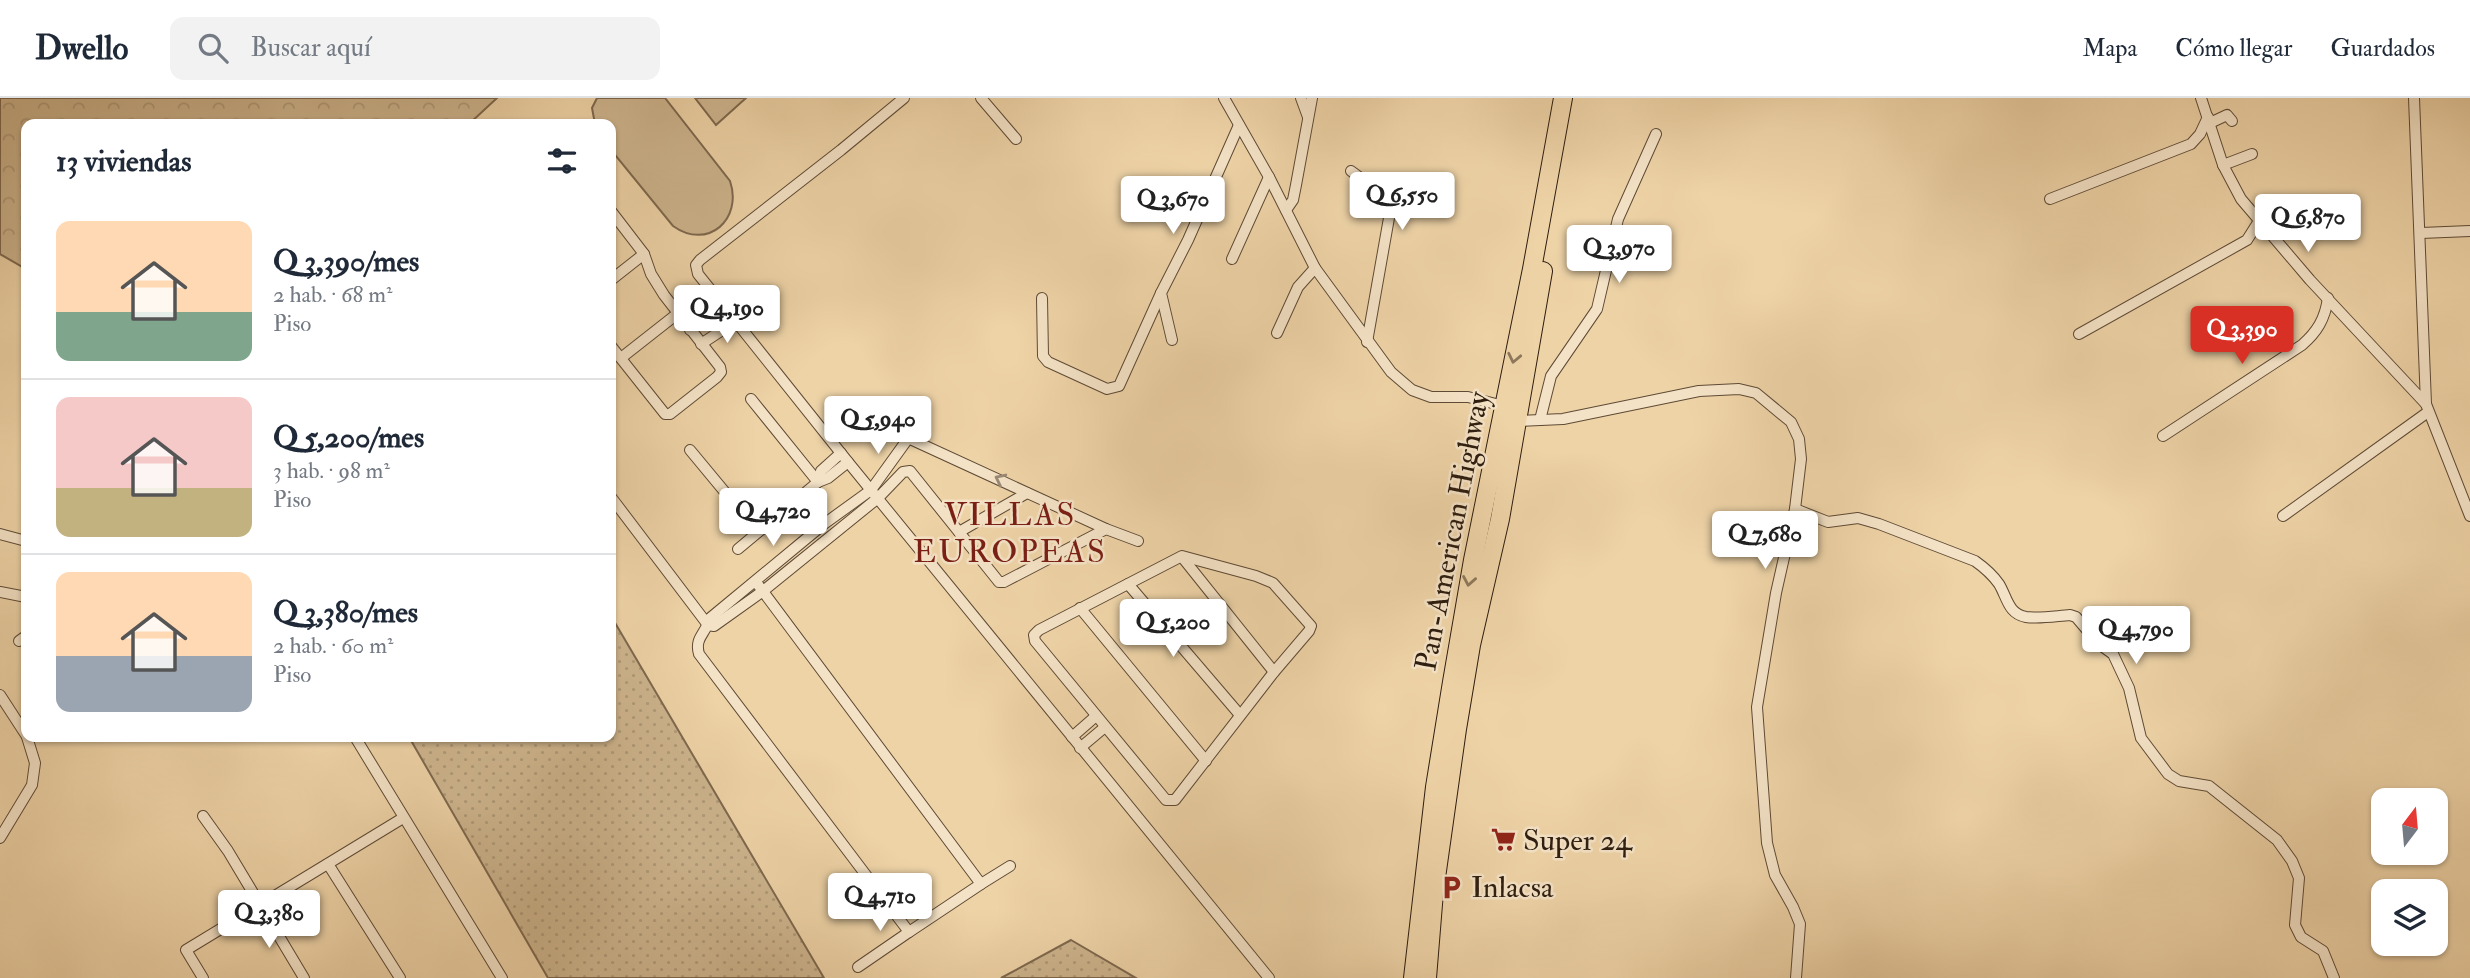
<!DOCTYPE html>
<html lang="es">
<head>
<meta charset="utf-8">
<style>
	body { margin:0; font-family:"IM FELL Double Pica",serif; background:#f2f2f3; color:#1f2937; height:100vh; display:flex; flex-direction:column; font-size:26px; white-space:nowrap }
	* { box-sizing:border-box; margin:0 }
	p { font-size:23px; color:#747a83 }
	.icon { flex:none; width:38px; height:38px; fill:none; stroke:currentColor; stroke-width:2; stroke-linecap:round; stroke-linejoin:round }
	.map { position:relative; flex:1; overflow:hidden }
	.panel { position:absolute; left:21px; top:21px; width:595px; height:623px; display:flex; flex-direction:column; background:#fff; border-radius:14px; box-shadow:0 2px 5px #0004 }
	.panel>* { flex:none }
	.needle { width:46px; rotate:16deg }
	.fabs { position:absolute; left:2371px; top:690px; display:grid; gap:14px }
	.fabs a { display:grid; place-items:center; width:77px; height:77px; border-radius:14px; background:#fff; box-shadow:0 2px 5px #0004; font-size:35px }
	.price { position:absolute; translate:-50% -60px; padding:0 16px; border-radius:7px; background:#fff; color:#222; font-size:23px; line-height:46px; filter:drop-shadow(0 2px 4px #0008) }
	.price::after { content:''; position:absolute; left:50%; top:42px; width:21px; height:16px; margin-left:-10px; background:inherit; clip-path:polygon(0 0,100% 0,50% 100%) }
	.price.active { background:#d93025; color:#fff }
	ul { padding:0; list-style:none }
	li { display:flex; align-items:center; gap:21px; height:175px; padding:0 35px }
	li+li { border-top:2px solid #e0e1e3 }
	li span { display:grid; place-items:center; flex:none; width:196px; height:140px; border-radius:14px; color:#555 }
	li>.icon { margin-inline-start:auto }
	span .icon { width:84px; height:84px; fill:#fffc; stroke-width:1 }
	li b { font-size:30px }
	h2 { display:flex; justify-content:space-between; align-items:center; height:84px; padding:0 35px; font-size:30px }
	header { display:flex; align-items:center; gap:42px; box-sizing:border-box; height:98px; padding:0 35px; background:#fff; border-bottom:2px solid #e0e1e3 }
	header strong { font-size:33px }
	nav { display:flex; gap:38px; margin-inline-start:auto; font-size:24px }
	.search { width:490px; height:63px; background:#f2f2f3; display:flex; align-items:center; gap:18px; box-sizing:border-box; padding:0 24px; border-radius:14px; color:#747a83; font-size:26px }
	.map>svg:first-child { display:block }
	.grass { fill:url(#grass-dots); stroke:#7e684e; stroke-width:2 }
	.forest { fill:url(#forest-crowns); stroke:#7e684e; stroke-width:2 }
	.pitch { fill:#cdb48d; stroke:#7e684e; stroke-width:2 }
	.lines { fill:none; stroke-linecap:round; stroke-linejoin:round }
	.street-casing { stroke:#5e4a35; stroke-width:12 }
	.highway-casing { stroke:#2e1d0f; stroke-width:20 }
	.street { stroke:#f4e2c6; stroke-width:10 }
	.highway { stroke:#eed3a7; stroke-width:18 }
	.oneway { stroke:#8e785b }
	.oneway2 { stroke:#9b8974 }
	.labels { text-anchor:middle; stroke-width:5; stroke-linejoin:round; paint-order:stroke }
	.street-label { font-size:30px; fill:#2e1d0f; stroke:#f4e2c6 }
	.poi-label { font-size:30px; fill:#2e1d0f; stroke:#f4e2c6; text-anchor:start }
	.neighbourhood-label { font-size:32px; letter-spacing:2px; fill:#7a1f14; stroke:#f4e2c6 }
</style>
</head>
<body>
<header>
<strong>Dwello</strong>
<div class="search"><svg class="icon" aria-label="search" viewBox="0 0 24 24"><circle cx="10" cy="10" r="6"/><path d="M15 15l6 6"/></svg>Buscar aquí</div>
<nav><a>Mapa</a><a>Cómo llegar</a><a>Guardados</a></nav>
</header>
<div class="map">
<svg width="2470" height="880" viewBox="0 0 2470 880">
	<defs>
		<pattern id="grass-dots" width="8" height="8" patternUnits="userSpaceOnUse" patternTransform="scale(1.75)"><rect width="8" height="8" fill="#cdb48d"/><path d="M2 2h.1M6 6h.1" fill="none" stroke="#b09a78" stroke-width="1.8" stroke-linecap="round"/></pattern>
		<pattern id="forest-crowns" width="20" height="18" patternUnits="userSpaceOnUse" patternTransform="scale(1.75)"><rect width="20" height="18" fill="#cdb48d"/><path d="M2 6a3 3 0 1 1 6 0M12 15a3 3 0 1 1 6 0" fill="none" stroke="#b09a78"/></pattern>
	</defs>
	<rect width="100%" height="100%" fill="#eed3a7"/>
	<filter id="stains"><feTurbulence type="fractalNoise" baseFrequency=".00286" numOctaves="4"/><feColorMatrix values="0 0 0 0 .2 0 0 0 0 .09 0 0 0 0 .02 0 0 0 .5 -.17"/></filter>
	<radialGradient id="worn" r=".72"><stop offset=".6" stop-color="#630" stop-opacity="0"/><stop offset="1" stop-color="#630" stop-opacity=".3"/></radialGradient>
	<!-- grass -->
	<g class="grass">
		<polygon points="611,518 824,880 548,880 409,639 611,639"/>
		<polygon points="1071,842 1136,880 1001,880"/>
	</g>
	<!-- forest -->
	<polygon class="forest" points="0,0 497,0 469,26 26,26 26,171 0,156"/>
	<!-- pitch -->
	<g class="pitch">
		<path d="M597,0H665L730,83C743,121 708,153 673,128L611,52V26H595L592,10Z"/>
		<polygon points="695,0 746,0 716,27"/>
	</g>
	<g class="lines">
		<defs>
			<g id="street">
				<polyline points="904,0 841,52 700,162 696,167 698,176 848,364 1269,880"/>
				<polyline points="981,0 1016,41"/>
				<polyline points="1224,0 1269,79 1315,170 1391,274 1412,292 1431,299 1468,299 1504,308"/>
				<polyline points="1301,0 1308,19"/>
				<polyline points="2201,0 2223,67 2241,101 2310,182 2426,306"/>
				<polyline points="2414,0 2426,306 2470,418"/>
				<polyline points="2210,25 2227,17 2232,23"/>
				<polyline points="2223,67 2252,56"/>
				<polyline points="1351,73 1392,103 1367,244"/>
				<polyline points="2050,101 2191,46 2200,36 2208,19"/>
				<polyline points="1286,112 1293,102 1296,87 1312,0"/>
				<polyline points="611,113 644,156 651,176 664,197 720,269 721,274 717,279 670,316 665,316 611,248"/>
				<polyline points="2421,135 2470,133"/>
				<polyline points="1232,161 1269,79"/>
				<polyline points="611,182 644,156"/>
				<polyline points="1042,200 1043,258 1048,264 1107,291 1119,288 1161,195"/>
				<polyline points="690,232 724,207"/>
				<polyline points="1277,235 1298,189 1315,170"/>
				<polyline points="2079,236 2247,142 2259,123"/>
				<polyline points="1172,242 1161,195 1188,142 1239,27"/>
				<polyline points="701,246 736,223"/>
				<polyline points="621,260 677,216"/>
				<polyline points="751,301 818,384"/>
				<polyline points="1540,322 1551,278 1597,211 1618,121 1656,36"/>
				<polyline points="1518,323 1563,321 1699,293 1739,291 1756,295 1791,324 1799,341 1801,361 1795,411 1776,495 1757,609 1767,745 1775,777 1793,809 1800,826 1796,880"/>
				<path d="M2163,338L2302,247C2317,234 2325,221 2328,200"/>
				<polyline points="908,340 1106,431 1138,443"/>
				<polyline points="690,352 758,434"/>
				<polyline points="818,384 821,373 841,355"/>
				<polyline points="611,399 708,527"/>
				<path d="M1795,411L1828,424L1858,420L1879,426L1975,463C1985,470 1992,476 1999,486C2007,499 2008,516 2026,519C2040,521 2056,518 2070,517L2076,519L2099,546L2113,556L2129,590L2141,640L2168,676L2179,683L2209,688L2277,742L2292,763L2299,780L2295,827L2301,839L2323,853L2334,880"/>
				<polyline points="2283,418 2428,314"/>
				<polyline points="959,434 1027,395"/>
				<polyline points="0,436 26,443"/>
				<polyline points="738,451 818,384 828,380 848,364"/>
				<polygon points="1182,458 1256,478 1273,485 1311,528 1309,533 1274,574 1175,702 1166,702 1035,543 1034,537 1039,532"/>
				<polyline points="1182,459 1274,574"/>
				<path d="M756,484L981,786L909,834L699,556C694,539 707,535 709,521L824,426L871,392L925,317"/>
				<polyline points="1128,486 1240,617"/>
				<polyline points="0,494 26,499"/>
				<polyline points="1080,510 1206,663"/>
				<polyline points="708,527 714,528 763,493 878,400 903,374 910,373 999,484 1004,484 1106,431"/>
				<polyline points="19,543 26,538"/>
				<polyline points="0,597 26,637"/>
				<polyline points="355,639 502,880"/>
				<polyline points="1072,639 1096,618"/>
				<polyline points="1080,650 1105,629"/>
				<polyline points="203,718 228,753 304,880"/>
				<polyline points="0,740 32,687 35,665 27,639"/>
				<polyline points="328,766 400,880"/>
				<polyline points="981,786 1010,768"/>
				<polyline points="858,869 909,834"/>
				<polyline points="203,880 186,852 403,720"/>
			</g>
			<g id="highway">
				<polyline points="1413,880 1435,689 1452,584 1473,462 1532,171 1563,0"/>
				<polyline points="1427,880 1434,794 1457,631 1471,547 1500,421 1543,173"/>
			</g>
		</defs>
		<!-- street casing -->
		<use href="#street" class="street-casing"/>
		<!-- highway casing -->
		<use href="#highway" class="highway-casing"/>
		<!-- street -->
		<use href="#street" class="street"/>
		<!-- highway -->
		<use href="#highway" class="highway"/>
	</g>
	<!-- one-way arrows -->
	<defs><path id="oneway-chevron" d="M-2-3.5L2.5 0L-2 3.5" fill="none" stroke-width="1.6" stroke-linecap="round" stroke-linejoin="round" transform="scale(1.75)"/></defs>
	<g class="oneway">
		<use href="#oneway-chevron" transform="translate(1514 260) rotate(102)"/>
		<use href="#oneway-chevron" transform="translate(1469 483) rotate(100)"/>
	</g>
	<use class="oneway2" href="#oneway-chevron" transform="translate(1000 381) rotate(-154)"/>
	<!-- icons -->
	<defs>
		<symbol id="supermarket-bare" viewBox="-9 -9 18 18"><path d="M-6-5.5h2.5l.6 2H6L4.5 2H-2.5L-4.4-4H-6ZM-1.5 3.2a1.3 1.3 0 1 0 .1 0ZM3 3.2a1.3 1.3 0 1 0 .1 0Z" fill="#8f2418" stroke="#f4e2c6" stroke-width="2.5" paint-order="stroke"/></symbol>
		<symbol id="parking-bare" viewBox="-9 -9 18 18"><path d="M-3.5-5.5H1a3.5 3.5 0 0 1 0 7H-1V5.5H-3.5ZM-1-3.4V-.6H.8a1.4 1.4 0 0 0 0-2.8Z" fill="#8f2418" stroke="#f4e2c6" stroke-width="2.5" paint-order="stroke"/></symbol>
	</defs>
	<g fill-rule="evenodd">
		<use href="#supermarket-bare" x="1486" y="724" width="35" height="35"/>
		<use href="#parking-bare" x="1434" y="772" width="35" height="35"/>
	</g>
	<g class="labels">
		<!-- street labels -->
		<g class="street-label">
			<text transform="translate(1452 433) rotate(-79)" y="10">Pan-American Highway</text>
		</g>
		<!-- poi labels -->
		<g class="poi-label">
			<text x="1523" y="752">Super 24</text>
			<text x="1471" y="799">Inlacsa</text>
		</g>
		<!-- neighbourhood labels -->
		<g class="neighbourhood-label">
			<text x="1010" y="427">VILLAS<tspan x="1010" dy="37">EUROPEAS</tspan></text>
		</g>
	</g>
	<rect width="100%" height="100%" filter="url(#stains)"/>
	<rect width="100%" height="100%" fill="url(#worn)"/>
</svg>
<div class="fabs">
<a><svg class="needle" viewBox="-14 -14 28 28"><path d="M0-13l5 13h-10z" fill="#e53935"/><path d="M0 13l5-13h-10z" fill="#747a83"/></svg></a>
<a><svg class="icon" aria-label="layers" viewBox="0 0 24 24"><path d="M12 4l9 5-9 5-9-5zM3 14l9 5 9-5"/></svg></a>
</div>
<b class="price" style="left:1402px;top:134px">Q 6,550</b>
<b class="price" style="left:1173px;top:138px">Q 3,670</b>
<b class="price" style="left:2308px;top:156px">Q 6,870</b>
<b class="price" style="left:1619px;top:187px">Q 3,970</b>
<b class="price" style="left:727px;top:247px">Q 4,190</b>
<b class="price active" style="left:2242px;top:268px">Q 3,390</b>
<b class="price" style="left:878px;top:358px">Q 5,940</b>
<b class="price" style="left:773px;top:450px">Q 4,720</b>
<b class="price" style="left:1765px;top:473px">Q 7,680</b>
<b class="price" style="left:1173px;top:561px">Q 5,200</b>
<b class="price" style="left:2136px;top:568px">Q 4,790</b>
<b class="price" style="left:880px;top:835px">Q 4,710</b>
<b class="price" style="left:269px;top:852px">Q 3,380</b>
<section class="panel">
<h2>13 viviendas<svg class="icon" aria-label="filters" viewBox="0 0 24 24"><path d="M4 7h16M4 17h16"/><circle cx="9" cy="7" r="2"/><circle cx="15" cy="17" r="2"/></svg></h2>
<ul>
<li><span style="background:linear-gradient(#ffd9b3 65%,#7fa58c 0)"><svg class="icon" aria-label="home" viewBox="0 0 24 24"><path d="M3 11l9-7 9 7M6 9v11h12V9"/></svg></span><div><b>Q 3,390/mes</b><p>2 hab. · 68 m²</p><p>Piso</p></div></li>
<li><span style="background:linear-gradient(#f6c9c9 65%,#c2b280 0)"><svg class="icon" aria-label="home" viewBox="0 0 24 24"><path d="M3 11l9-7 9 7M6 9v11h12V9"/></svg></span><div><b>Q 5,200/mes</b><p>3 hab. · 98 m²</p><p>Piso</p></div></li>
<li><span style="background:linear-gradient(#ffd9b3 60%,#9aa5b1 0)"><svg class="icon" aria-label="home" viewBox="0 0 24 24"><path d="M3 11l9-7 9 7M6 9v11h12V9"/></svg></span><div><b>Q 3,380/mes</b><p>2 hab. · 60 m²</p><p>Piso</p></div></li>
</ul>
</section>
</div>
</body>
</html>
